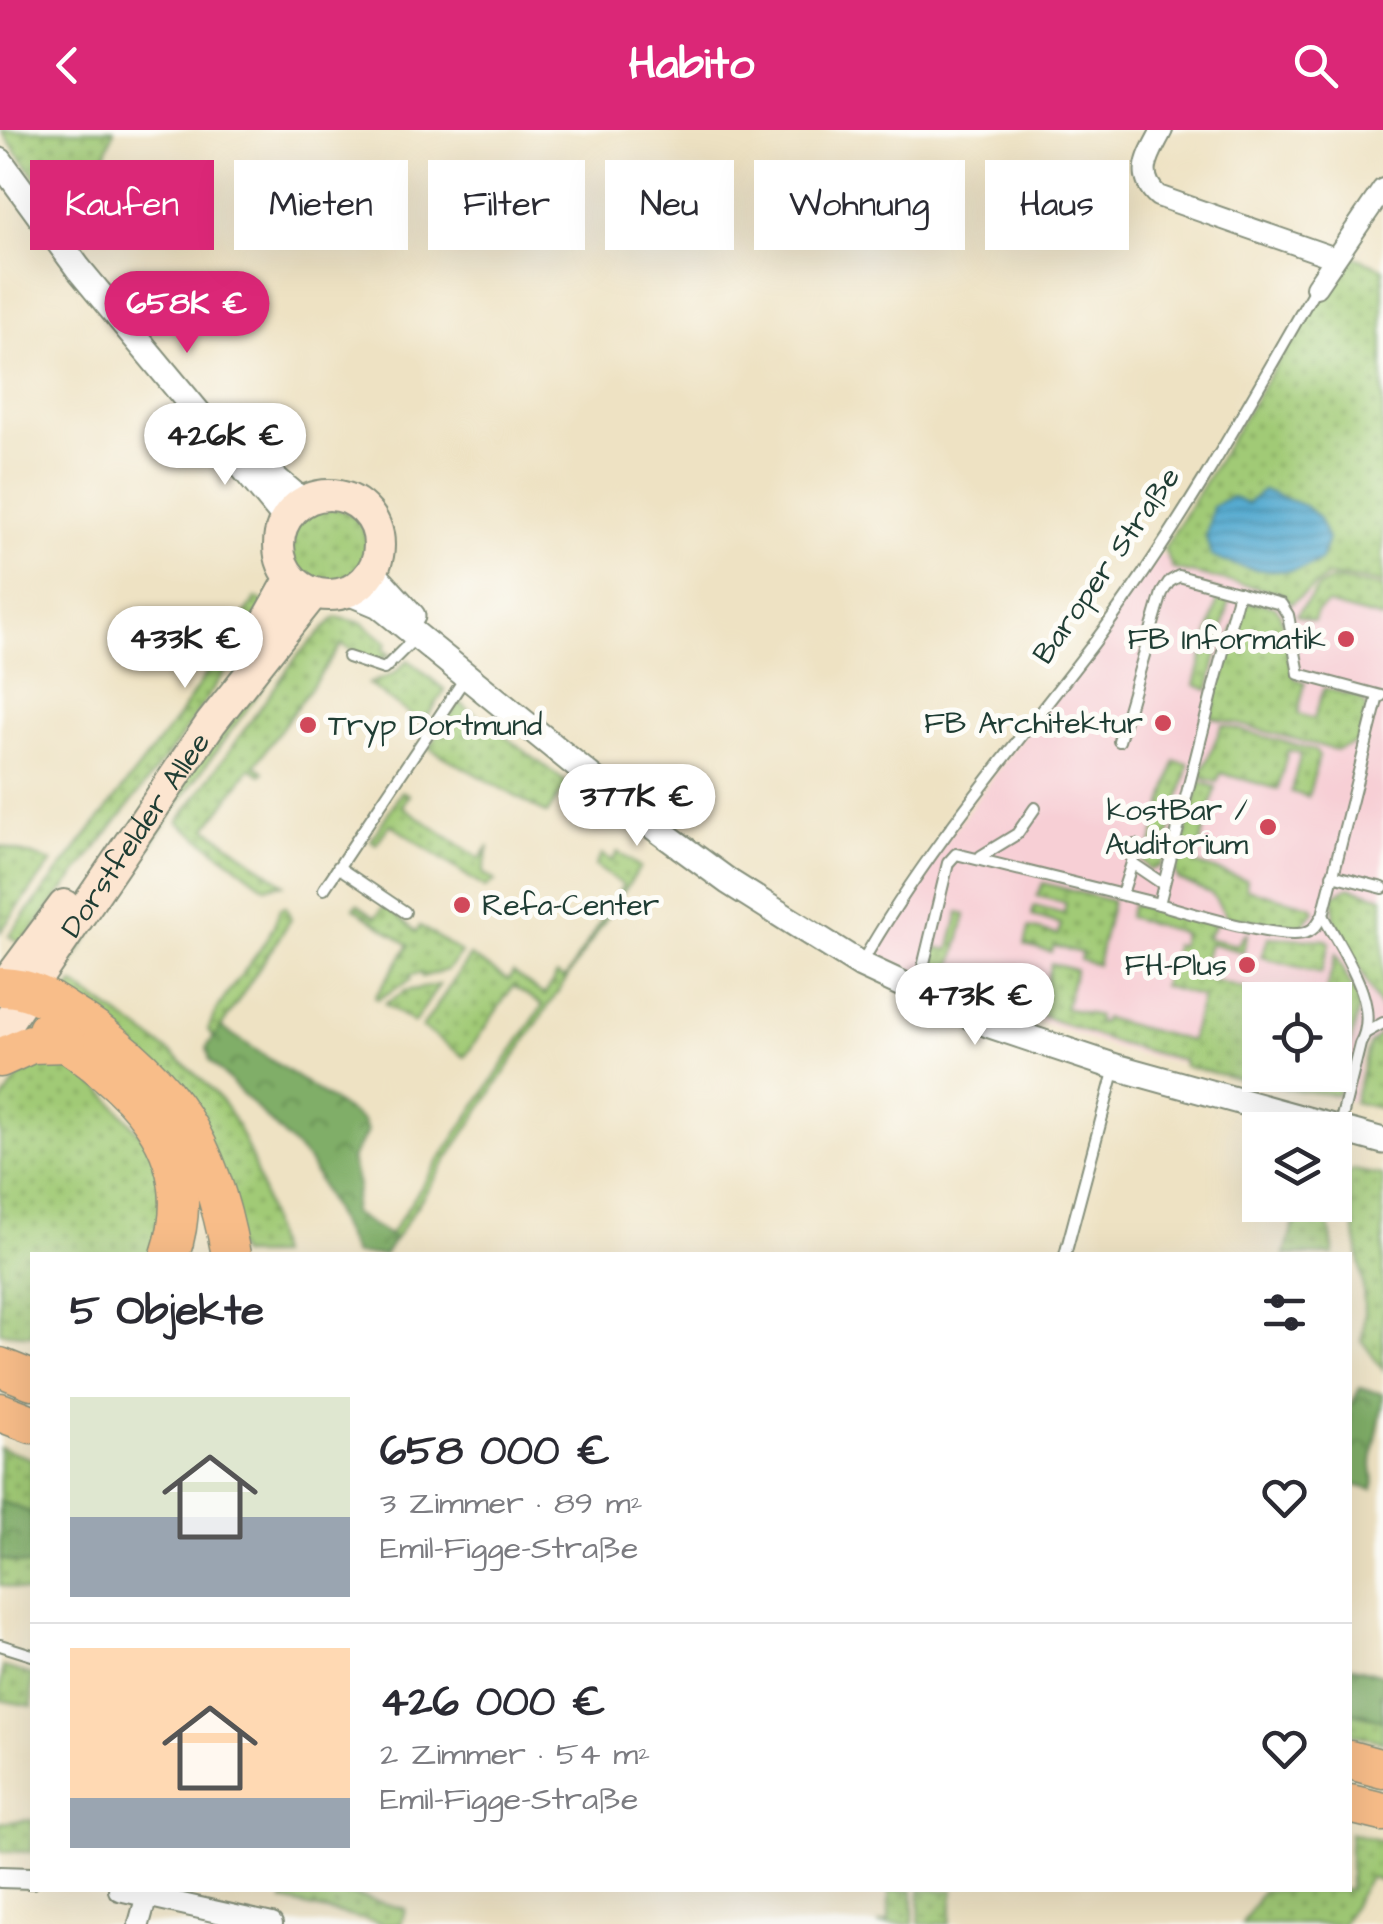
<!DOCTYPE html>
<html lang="de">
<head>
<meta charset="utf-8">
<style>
	body { margin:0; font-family:"Architects Daughter",sans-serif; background:#f7f7f7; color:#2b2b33; height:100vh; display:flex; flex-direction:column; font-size:38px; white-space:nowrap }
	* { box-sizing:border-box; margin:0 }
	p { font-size:32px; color:#7c7c81 }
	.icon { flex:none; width:55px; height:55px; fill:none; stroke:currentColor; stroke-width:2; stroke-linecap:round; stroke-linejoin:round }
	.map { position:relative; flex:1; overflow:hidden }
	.panel { position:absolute; left:30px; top:1122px; width:1322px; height:640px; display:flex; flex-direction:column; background:#fff; border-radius:0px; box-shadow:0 10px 40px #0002 }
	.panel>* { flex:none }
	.banner { position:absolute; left:30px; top:30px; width:1325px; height:90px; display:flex; gap:20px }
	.controls { position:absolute; left:1242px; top:852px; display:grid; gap:20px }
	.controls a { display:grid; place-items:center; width:110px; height:110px; border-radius:0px; background:#fff; box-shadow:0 10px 40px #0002; font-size:50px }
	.price { position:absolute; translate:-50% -85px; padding:0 22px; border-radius:35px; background:#fff; color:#222; font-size:32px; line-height:65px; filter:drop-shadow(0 2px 5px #0008) }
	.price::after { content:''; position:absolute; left:50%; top:60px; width:30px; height:22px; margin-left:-15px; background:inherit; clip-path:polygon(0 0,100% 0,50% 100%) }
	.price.selected { background:#db2777; color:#fff }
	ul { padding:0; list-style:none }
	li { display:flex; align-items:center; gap:30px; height:250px; padding:0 40px }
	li+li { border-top:2px solid #e1e1e2 }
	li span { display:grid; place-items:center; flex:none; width:280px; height:200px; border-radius:0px; color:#555 }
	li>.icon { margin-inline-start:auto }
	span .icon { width:120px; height:120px; fill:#fffc; stroke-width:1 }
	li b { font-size:42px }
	h2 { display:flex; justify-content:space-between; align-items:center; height:120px; padding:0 40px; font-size:42px }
	.pill { padding:0 35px; border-radius:0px; background:#fff; box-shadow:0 10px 40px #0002; font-size:35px; line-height:90px }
	.pill.selected { background:#db2777; color:#fff }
	header { display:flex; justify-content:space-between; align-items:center; height:130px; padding:0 40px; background:#db2777; color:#fff; font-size:45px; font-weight:800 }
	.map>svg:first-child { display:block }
	.built { fill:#f7cfd5; fill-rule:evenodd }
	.grass { fill:url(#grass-dots); stroke:#608455; stroke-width:2.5 }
	.forest { fill:url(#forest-crowns); stroke:#50764e; stroke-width:2.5 }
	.water { fill:url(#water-rules); stroke:#3a7482; stroke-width:2.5 }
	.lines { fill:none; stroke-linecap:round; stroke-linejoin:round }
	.service-casing { stroke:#86907c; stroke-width:14 }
	.minor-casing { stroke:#86907c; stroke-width:24 }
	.tertiary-casing { stroke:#86907c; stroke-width:29 }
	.secondary-casing { stroke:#86907c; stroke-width:34 }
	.motorway-casing { stroke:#86907c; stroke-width:41 }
	.service { stroke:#fff; stroke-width:10 }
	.minor { stroke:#fff; stroke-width:20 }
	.tertiary { stroke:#fff; stroke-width:25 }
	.secondary { stroke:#fce5d0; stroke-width:30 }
	.motorway { stroke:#f8bd89; stroke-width:38 }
	.poi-dot { fill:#d1495b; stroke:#fdfcf7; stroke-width:4 }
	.labels { text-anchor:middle; stroke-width:10; stroke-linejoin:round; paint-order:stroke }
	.street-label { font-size:30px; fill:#1f3d34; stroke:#fdfcf7 }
	.poi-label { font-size:30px; fill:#1f3d34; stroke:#fdfcf7; text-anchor:end }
</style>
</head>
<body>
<header><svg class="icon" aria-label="back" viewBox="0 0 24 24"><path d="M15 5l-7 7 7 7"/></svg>Habito<svg class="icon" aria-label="search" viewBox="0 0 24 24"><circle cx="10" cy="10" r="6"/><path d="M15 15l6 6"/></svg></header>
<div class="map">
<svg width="1383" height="1794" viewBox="0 0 1383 1794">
	<defs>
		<pattern id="grass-dots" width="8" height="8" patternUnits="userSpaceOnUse" patternTransform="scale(2.5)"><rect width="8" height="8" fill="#a1ca76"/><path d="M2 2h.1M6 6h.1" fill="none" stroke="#83a562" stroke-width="1.8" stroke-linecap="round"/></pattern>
		<pattern id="forest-crowns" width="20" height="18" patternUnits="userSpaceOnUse" patternTransform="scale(2.5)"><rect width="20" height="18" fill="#80ae67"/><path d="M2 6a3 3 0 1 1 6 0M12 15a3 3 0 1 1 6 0" fill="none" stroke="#688f56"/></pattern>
		<pattern id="water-rules" width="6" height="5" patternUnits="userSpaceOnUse" patternTransform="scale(2.5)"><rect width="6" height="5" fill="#54aad0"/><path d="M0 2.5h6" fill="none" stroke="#458caa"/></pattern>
	</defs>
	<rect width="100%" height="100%" fill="#fdfcf7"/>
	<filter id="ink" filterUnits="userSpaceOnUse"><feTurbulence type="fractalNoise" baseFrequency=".01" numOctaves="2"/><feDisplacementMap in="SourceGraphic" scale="20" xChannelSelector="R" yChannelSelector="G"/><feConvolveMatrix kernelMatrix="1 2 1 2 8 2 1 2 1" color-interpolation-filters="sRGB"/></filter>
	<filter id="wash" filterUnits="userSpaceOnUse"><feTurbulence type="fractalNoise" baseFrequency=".0048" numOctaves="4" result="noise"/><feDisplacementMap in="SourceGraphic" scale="40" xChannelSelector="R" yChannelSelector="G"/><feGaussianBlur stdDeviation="2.25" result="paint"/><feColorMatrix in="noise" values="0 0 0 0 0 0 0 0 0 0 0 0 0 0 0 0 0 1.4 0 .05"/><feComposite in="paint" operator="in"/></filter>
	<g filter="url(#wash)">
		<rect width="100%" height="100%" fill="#eee2c3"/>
		<!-- built -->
		<path class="built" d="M1157,424L1383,484V899L1365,917L1352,971L1114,918L948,858L877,824L940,719ZM1260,870H1335V945H1260Z"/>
		<!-- grass -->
		<g class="grass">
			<polygon points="1,0 114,0 77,104"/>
			<polygon points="1352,126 1383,138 1383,453 1329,446 1291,473 1280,463 1173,439 1164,419 1320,162"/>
			<circle cx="329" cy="416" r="38"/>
			<polygon points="1332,450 1383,457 1383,489 1327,474 1317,481 1314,491 1296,485 1319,457"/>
			<polygon points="1201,456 1222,462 1229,472 1209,560 1195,555 1218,469 1197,462"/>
			<polygon points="256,468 269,475 177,613 22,814 9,806 178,587"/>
			<path d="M1251,471L1275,476L1280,483L1294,548L1305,552L1298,584L1314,589L1324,558L1359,567L1367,577L1358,613L1336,620L1211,587C1218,560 1229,488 1251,471Z"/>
			<polygon points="336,487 362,493 387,513 383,519 391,526 369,532 342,514 255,635 264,642 261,645 250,638 207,698 284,754 265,757 178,692 298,525"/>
			<polygon points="293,491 304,501 182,668 70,835 60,829"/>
			<polygon points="408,530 445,560 423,594 368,554 394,544"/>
			<polygon points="459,572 567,653 547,684 429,618"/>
			<polygon points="1222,595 1315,620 1319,626 1308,667 1291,662 1301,623 1288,620 1278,659 1221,643 1217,652 1202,648 1198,637 1204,638"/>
			<polygon points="1175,631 1189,634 1161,736 1150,740 1142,730 1146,718 1151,718"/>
			<polygon points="1200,652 1216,657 1195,734 1247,750 1246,759 1311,776 1314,781 1301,797 1227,787 1212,764 1178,749 1175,741"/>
			<polygon points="402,661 409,665 402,676 480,729 489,716 483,743 495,751 485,758 390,694 376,714 371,710"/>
			<polygon points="0,716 52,732 0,802"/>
			<polygon points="618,722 640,737 395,1109 388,1107 543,875 513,856 465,927 422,898 470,826 508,850 513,843 544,865 557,845 565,849 623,755 595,736 602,725 612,731"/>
			<polygon points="1043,753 1112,771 1097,835 1080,830 1082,823 1054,816 1051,822 1025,815 1029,798 1059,805 1061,794 1032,786 1034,776 1064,784 1066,773 1037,766"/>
			<polygon points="1349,757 1383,767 1383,883 1334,790 1334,765"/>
			<polygon points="357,774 376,787 385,775 416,802 420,796 461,823 447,840 422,847 421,843 410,845 410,850 378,869 375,867 409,815 354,778"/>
			<polygon points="1132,774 1216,794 1206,808 1237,815 1248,801 1243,822 1209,813 1200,847 1285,870 1260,870 1260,945 1335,945 1335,870 1324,870 1336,824 1360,874 1338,965 1286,959 1246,945 1240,949 1184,936 1183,930 1113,912 932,846 936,817 949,820 959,782 966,785 949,848 1041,872 1051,833 1075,840 1065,878 1098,886 1097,892 1102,893 1104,888 1190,911 1202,867 1162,856 1168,835 1173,835 1174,815 1180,816 1183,803 1128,787"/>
			<path d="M286,777L291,789L214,908L208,900C224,855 268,824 280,778Z"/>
			<polygon points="1269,807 1327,810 1330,813 1321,843 1261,827"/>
			<path d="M73,854C118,885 199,936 228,980C255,1023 267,1076 278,1125H241L67,864Z"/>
			<polygon points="439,855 414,893 385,874 405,861"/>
			<polygon points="1383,901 1383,979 1354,972 1370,913"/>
			<polygon points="34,923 73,927 167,1035 161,1125 32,1125 32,1205 0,1202 0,975"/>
			<path d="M1353,1040L1383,1046V1240L1362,1211C1370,1155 1352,1102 1347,1046Z"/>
			<polygon points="1299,1075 1326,1075 1334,1125 1285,1125"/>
			<polygon points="0,1318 32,1329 32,1383 0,1371"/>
			<polygon points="0,1429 32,1436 32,1463 0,1455"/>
			<polygon points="3,1537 32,1545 32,1576 0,1570"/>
			<polygon points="1350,1582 1383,1590 1383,1612 1350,1603"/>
			<polygon points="32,1690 32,1722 0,1721 0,1693"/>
			<polygon points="1350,1703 1383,1711 1383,1751 1369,1747 1342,1794 1242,1794 1263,1760 1350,1760"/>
			<polygon points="286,1760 334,1760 405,1779 401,1794 385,1794 283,1771"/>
			<polygon points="889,1760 913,1760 913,1794 878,1794 889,1791"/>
			<polygon points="920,1760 954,1760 949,1794 919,1794"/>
		</g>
		<!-- forest -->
		<g class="forest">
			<polygon points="221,897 363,991 367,1002 351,1029 358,1056 352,1083 395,1109 384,1125 354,1124 309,1031 210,931 207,917"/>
			<path d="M1360,1258L1383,1264C1383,1286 1371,1322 1372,1337C1373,1347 1375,1349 1373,1360L1350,1354V1277Z"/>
			<polygon points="0,1371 32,1383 32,1436 0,1429"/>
			<polygon points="1350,1536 1383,1545 1383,1590 1350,1582"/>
		</g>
		<!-- water -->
		<path class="water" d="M1263,360L1305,376L1318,387L1328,409L1321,430C1294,449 1239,440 1211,426L1206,407L1213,376L1231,367L1247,374Z"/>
	</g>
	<g filter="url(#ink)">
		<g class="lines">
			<defs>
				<g id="service">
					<polyline points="348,527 384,539 417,506"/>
					<polyline points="1213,559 1239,462"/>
					<path d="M1212,564L1159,774C1187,782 1284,812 1307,802C1316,799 1318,792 1323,785L1378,566"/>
					<polyline points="1119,611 1162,463 1169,452 1179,446 1281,474 1288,485 1299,544 1381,566"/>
					<polyline points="1135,715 1132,733 1163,754"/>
					<polyline points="981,726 1017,704 1035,678"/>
					<polyline points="338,737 405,782"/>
					<polyline points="1332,745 1383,758"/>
					<polyline points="324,759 467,545"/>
					<polyline points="1122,764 1132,733"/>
					<path d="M1323,785C1341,821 1383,875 1360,914L1339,999"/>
					<path d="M861,834C928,717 1013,619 1094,513C1178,401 1247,278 1316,157"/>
					<polyline points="917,862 948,733 956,724 1159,774"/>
					<polyline points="1367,902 1383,893"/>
					<polyline points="1065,1125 1115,938"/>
					<polyline points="0,1515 32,1525"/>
				</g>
				<g id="minor">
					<path d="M1162,0C1150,24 1134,44 1158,66L1335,128"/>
					<polyline points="1316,157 1383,59"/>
					<polyline points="0,1747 32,1748"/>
					<polyline points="119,1760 272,1794"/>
					<polyline points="139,1794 147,1765"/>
				</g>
				<g id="tertiary">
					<polyline points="0,31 78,138 286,389"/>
					<polyline points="252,329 303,372"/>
					<polyline points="372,442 412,486"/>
					<polyline points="348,462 379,475 643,689 729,752 861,835 990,895 1116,937 1383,1011"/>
				</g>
				<g id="secondary">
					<circle cx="329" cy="415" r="50"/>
					<polyline points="263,498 291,448"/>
					<polyline points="0,861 64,775"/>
					<path id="s1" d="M0,903L211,593L314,463"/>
				</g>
				<g id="motorway">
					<path d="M3,857C35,858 52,872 78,889C173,951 211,1015 231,1125"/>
					<path d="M47,900C129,952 206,1018 170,1125"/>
					<polyline points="0,928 31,914 67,913"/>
					<polyline points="0,1237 32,1250"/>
					<polyline points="0,1282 32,1294"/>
					<polyline points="1350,1630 1383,1639"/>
					<polyline points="1350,1674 1383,1682"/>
				</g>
			</defs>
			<!-- service casing -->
			<use href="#service" class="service-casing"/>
			<!-- minor casing -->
			<use href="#minor" class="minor-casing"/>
			<!-- tertiary casing -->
			<use href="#tertiary" class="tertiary-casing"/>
			<!-- secondary casing -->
			<use href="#secondary" class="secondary-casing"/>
			<!-- motorway casing -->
			<use href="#motorway" class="motorway-casing"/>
			<!-- service -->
			<use href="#service" class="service"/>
			<!-- minor -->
			<use href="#minor" class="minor"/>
			<!-- tertiary -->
			<use href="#tertiary" class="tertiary"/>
			<!-- secondary -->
			<use href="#secondary" class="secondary"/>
			<!-- motorway -->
			<use href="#motorway" class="motorway"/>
		</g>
	</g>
	<!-- markers -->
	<g class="poi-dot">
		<circle cx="1346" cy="509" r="10"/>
		<circle cx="1163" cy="593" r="10"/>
		<circle cx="308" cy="595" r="10"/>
		<circle cx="1268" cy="697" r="10"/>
		<circle cx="462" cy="775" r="10"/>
		<circle cx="1247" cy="835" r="10"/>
	</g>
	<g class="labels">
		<!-- street labels -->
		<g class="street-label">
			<text transform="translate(1106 435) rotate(-55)" y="10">Baroper Straße</text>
			<text dy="10" stroke="none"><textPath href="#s1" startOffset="240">Dorstfelder Allee</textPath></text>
		</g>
		<!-- poi labels -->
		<g class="poi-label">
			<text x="1326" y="519">FB Informatik</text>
			<text x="1143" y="603">FB Architektur</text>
			<text x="328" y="605" text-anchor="start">Tryp Dortmund</text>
			<text x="1248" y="690">kostBar /<tspan x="1248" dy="34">Auditorium</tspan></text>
			<text x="482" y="785" text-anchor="start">Refa-Center</text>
			<text x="1227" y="845">FH-Plus</text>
		</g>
	</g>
</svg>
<div class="controls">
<a><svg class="icon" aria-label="locate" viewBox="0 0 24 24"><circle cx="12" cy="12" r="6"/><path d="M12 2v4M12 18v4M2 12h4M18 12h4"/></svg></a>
<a><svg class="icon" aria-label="layers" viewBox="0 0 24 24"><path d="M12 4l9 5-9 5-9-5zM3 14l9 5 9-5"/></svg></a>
</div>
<b class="price selected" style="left:187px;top:226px">658K €</b>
<b class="price" style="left:225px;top:358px">426K €</b>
<b class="price" style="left:185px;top:561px">433K €</b>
<b class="price" style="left:637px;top:719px">377K €</b>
<b class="price" style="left:975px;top:918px">473K €</b>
<div class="banner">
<a class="pill selected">Kaufen</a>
<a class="pill">Mieten</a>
<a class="pill">Filter</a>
<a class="pill">Neu</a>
<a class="pill">Wohnung</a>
<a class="pill">Haus</a>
</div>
<section class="panel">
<h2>5 Objekte<svg class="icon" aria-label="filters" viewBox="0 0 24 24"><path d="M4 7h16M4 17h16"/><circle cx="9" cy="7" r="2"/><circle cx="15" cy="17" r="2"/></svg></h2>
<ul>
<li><span style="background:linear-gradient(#dfe7d0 60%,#9aa5b1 0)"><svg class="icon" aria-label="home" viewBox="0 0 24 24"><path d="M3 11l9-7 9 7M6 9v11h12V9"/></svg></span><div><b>658 000 €</b><p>3 Zimmer · 89 m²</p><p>Emil-Figge-Straße</p></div><svg class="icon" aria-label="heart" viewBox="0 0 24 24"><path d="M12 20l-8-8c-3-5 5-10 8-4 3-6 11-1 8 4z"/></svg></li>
<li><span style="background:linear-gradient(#ffd9b3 75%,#9aa5b1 0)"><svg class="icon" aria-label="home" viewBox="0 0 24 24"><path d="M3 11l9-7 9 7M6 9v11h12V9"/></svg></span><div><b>426 000 €</b><p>2 Zimmer · 54 m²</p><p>Emil-Figge-Straße</p></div><svg class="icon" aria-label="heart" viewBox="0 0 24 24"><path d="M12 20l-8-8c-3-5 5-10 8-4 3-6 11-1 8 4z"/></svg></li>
</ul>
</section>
</div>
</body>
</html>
